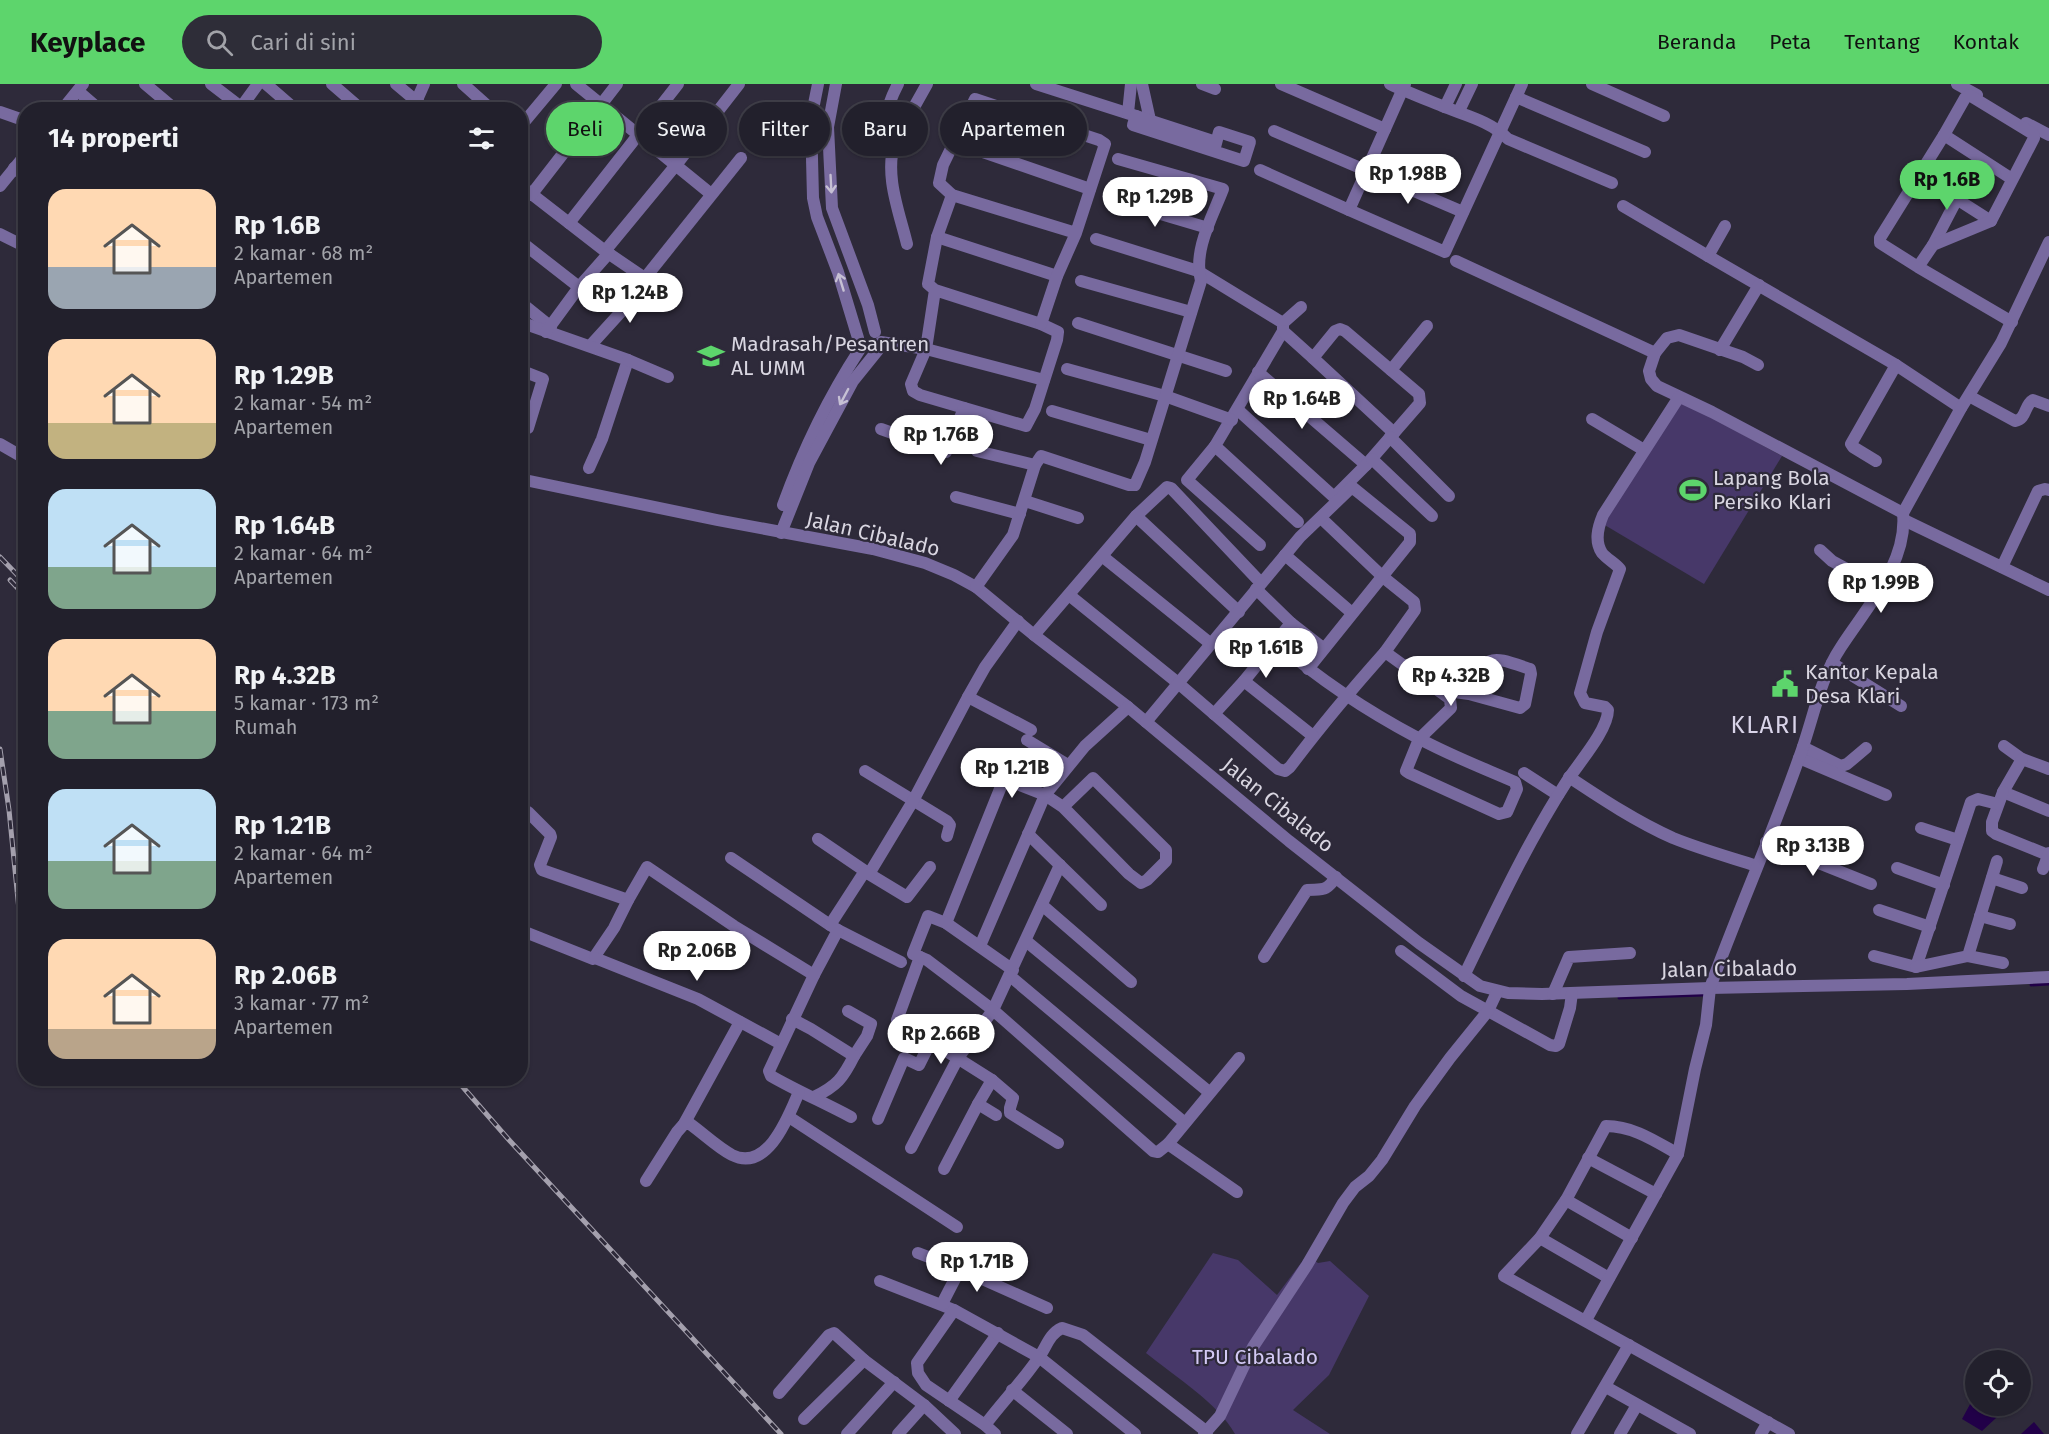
<!DOCTYPE html>
<html lang="id">
<head>
<meta charset="utf-8">
<style>
	body { margin:0; font-family:"Fira Sans",sans-serif; background:#2e2d38; color:#f1f3f6; height:100vh; display:flex; flex-direction:column; font-size:22px; white-space:nowrap }
	* { box-sizing:border-box; margin:0 }
	p { font-size:20px; color:#a2a3a9 }
	.icon { flex:none; width:33px; height:33px; fill:none; stroke:currentColor; stroke-width:2; stroke-linecap:round; stroke-linejoin:round }
	.map { position:relative; flex:1; overflow:hidden }
	.panel { position:absolute; left:18px; top:18px; width:510px; height:984px; display:flex; flex-direction:column; background:#22202c; border-radius:24px; box-shadow:0 2px 4px #0004,0 0 0 2px #3f3e48 }
	.panel>* { flex:none }
	.banner { position:absolute; left:546px; top:18px; width:570px; height:54px; display:flex; gap:12px }
	.controls { position:absolute; left:1965px; top:1266px; display:grid; gap:12px }
	.controls a { display:grid; place-items:center; width:66px; height:66px; border-radius:50%; background:#22202c; box-shadow:0 2px 4px #0004,0 0 0 2px #3f3e48; font-size:30px }
	.price { position:absolute; translate:-50% -51px; padding:0 14px; border-radius:21px; background:#fff; color:#222; font-size:20px; line-height:39px; filter:drop-shadow(0 2px 3px #0008) }
	.price::after { content:''; position:absolute; left:50%; top:36px; width:18px; height:14px; margin-left:-9px; background:inherit; clip-path:polygon(0 0,100% 0,50% 100%) }
	.price.selected { background:#5dd56c; color:#111 }
	ul { padding:0; list-style:none }
	li { display:flex; align-items:center; gap:18px; height:150px; padding:0 30px }
	li span { display:grid; place-items:center; flex:none; width:168px; height:120px; border-radius:18px; color:#555 }
	li>.icon { margin-inline-start:auto }
	span .icon { width:72px; height:72px; fill:#fffc; stroke-width:1 }
	li b { font-size:26px }
	h2 { display:flex; justify-content:space-between; align-items:center; height:72px; padding:0 30px; font-size:26px }
	.pill { padding:0 21px; border-radius:27px; background:#22202c; box-shadow:0 2px 4px #0004,0 0 0 2px #3f3e48; font-size:21px; line-height:54px }
	.pill.selected { background:#5dd56c; color:#111 }
	header { display:flex; align-items:center; gap:36px; box-sizing:border-box; height:84px; padding:0 30px; background:#5dd56c; color:#111 }
	header strong { font-size:28px }
	nav { display:flex; gap:33px; margin-inline-start:auto; font-size:21px }
	.search { width:420px; height:54px; background:#2e2d38; display:flex; align-items:center; gap:15px; box-sizing:border-box; padding:0 21px; border-radius:33px; color:#a2a3a9; font-size:22px }
	.map>svg:first-child { display:block }
	.green { fill:#473869 }
	.water { fill:#210048 }
	.lines { fill:none; stroke-linecap:round; stroke-linejoin:round }
	.stream { stroke:#210048; stroke-width:3 }
	.minor { stroke:#786a9f; stroke-width:12 }
	.rail-casing { stroke:#a4a0ad; stroke-width:5 }
	.rail { stroke:#2e2a3a; stroke-width:3; stroke-dasharray:9; stroke-linecap:butt }
	.oneway { stroke:#c6c0d4 }
	.labels { text-anchor:middle; stroke-width:4.5; stroke-linejoin:round; paint-order:stroke }
	.poi-label { font-size:21px; fill:#d9d6e1; stroke:#2e2a3a; text-anchor:start }
	.street-label { font-size:21px; fill:#d9d6e1; stroke:#2e2a3a }
	.park-label { font-size:21px; fill:#d3c9f4; stroke:#2e2a3a }
	.quarter-label { font-size:24px; letter-spacing:1.5px; fill:#d9d4e9; stroke:#2e2a3a }
</style>
</head>
<body>
<header>
<strong>Keyplace</strong>
<div class="search"><svg class="icon" aria-label="search" viewBox="0 0 24 24"><circle cx="10" cy="10" r="6"/><path d="M15 15l6 6"/></svg>Cari di sini</div>
<nav><a>Beranda</a><a>Peta</a><a>Tentang</a><a>Kontak</a></nav>
</header>
<div class="map">
<svg width="2049" height="1350" viewBox="0 0 2049 1350">
	<rect width="100%" height="100%" fill="#2e2a3a"/>
	<!-- green -->
	<g class="green">
		<polygon points="1680,316 1782,372 1704,500 1603,440"/>
		<path d="M1213,1169L1238,1176L1277,1211L1307,1171L1318,1179L1330,1177L1369,1212L1329,1291L1293,1326L1330,1350H1235C1218,1319 1174,1292 1146,1269Z"/>
	</g>
	<!-- water -->
	<g class="water">
		<polygon points="1975,1311 1976,1322 2009,1322 1982,1347 1962,1335"/>
		<polygon points="2034,1338 2044,1350 2021,1350"/>
	</g>
	<g class="lines">
		<!-- stream -->
		<g class="stream">
			<polyline points="2031,901 2049,900"/>
			<polyline points="1619,914 1703,911"/>
		</g>
		<!-- minor -->
		<g class="minor">
			<polyline points="145,0 176,26"/>
			<polyline points="211,0 241,23"/>
			<polyline points="266,0 296,26"/>
			<polyline points="332,0 362,26"/>
			<polyline points="396,0 427,26"/>
			<polyline points="463,0 492,26"/>
			<polyline points="576,0 711,110"/>
			<polyline points="818,0 811,35 813,114 817,133 838,188 858,254"/>
			<polyline points="836,0 828,43 832,124 868,221 875,248"/>
			<polyline points="1036,0 1136,32"/>
			<polyline points="1142,0 1150,36 1149,43"/>
			<polyline points="1202,0 1215,5"/>
			<polyline points="1281,0 1385,45"/>
			<path d="M1390,0C1407,8 1425,15 1442,22C1464,31 1491,37 1508,55L1612,99"/>
			<polyline points="1592,0 1664,32"/>
			<polyline points="1957,0 1977,11"/>
			<polyline points="78,7 100,26"/>
			<polyline points="1516,13 1645,68"/>
			<polyline points="1445,23 1456,0"/>
			<polyline points="62,26 83,0"/>
			<polyline points="239,26 258,0"/>
			<polyline points="410,26 416,18 424,0"/>
			<polyline points="1459,27 1472,0"/>
			<polyline points="0,28 26,37"/>
			<polyline points="1128,29 1131,0"/>
			<polyline points="2026,39 2049,51"/>
			<polyline points="520,43 556,0"/>
			<polyline points="1274,47 1463,128"/>
			<polyline points="1944,51 2012,95"/>
			<polyline points="954,58 1090,105"/>
			<path d="M893,65C885,35 883,29 898,0"/>
			<polyline points="1214,67 1219,48 1250,58 1244,77 1133,41 1136,32 1216,58"/>
			<polyline points="14,84 26,93"/>
			<polyline points="1260,86 1349,126 1405,0"/>
			<polyline points="1919,91 1991,137"/>
			<polyline points="520,101 605,167 649,197 590,262"/>
			<polyline points="0,102 26,70"/>
			<polyline points="531,111 617,0"/>
			<polyline points="1110,115 1208,144"/>
			<polyline points="1623,122 1708,172"/>
			<polyline points="1349,126 1445,168 1522,0"/>
			<polyline points="569,139 678,0"/>
			<polyline points="1725,142 1708,172 1896,281 1961,324"/>
			<polyline points="0,150 26,163"/>
			<polyline points="937,153 1057,192"/>
			<polyline points="1096,155 1198,187 1283,239 1283,247 1215,362 1298,438"/>
			<polyline points="520,157 579,203"/>
			<path d="M907,160C899,127 884,91 895,57L927,0"/>
			<polyline points="1933,161 1957,115"/>
			<polyline points="605,167 676,81 739,0"/>
			<polyline points="1456,177 1655,269"/>
			<polyline points="1918,183 1933,161 1991,137 2034,54 2033,50 1969,11 1965,14 1944,51 1880,154 1880,159 1918,183 2012,238"/>
			<polyline points="645,194 741,74"/>
			<polyline points="1081,197 1191,228"/>
			<polyline points="935,206 926,265 911,300 913,307 920,311 1026,342 1035,325 1057,256 1058,248 1041,240 935,206 928,200 937,153 952,111"/>
			<polyline points="520,218 551,243"/>
			<polyline points="520,238 628,276 602,355 589,384"/>
			<polyline points="1078,239 1226,287"/>
			<polyline points="1283,239 1301,223"/>
			<polyline points="1041,240 1057,192 1076,149 1105,60 1099,56 975,15 943,81 939,99 952,111 1076,149"/>
			<polyline points="546,248 579,203 609,169"/>
			<polyline points="881,258 926,265 1044,296"/>
			<polyline points="1720,266 1759,201"/>
			<polyline points="1313,274 1394,349"/>
			<polyline points="628,276 668,293"/>
			<polyline points="1758,281 1743,273 1679,251 1667,254 1655,269 1649,287 1651,295 1657,302 1712,328 1903,429"/>
			<polyline points="1067,285 1165,312 1232,336"/>
			<polyline points="520,286 543,295 528,344 520,341"/>
			<polyline points="1391,286 1427,242"/>
			<polyline points="1258,288 1366,381"/>
			<path d="M1969,312L2015,337C2027,335 2024,321 2033,316L2049,322"/>
			<polyline points="1238,326 1334,413 1366,381 1420,319 1419,310 1345,247 1340,245 1335,247 1313,274 1283,247"/>
			<polyline points="1052,327 1151,356"/>
			<polyline points="1592,335 1644,366"/>
			<polyline points="881,345 946,368 964,324"/>
			<polyline points="1390,353 1449,412"/>
			<polyline points="0,360 26,375"/>
			<polyline points="1215,362 1187,396 1260,461"/>
			<polyline points="977,367 1035,381"/>
			<polyline points="1372,375 1432,432"/>
			<polyline points="1876,377 1853,363 1851,360 1896,281"/>
			<polyline points="520,395 717,436 873,465 925,479 954,491 976,503 1034,551 1128,623 1289,757 1419,859 1480,902 1508,909 1542,910 1710,904 1907,900 2049,893"/>
			<polyline points="956,413 1020,430"/>
			<polyline points="1025,417 1078,434"/>
			<path d="M783,421C803,366 828,314 860,265"/>
			<polyline points="1136,432 1239,528"/>
			<polyline points="1321,434 1383,493 1414,518 1415,526 1385,568"/>
			<polyline points="1904,436 2049,506"/>
			<polyline points="781,449 809,379 853,297 878,266"/>
			<polyline points="1820,466 1832,477 1880,503"/>
			<polyline points="1285,471 1352,529"/>
			<polyline points="1102,472 1211,560"/>
			<polyline points="2002,483 2038,407 2045,405 2049,406"/>
			<path d="M976,503L1013,451L1035,381L1041,372L1129,401H1135L1145,378L1201,197C1193,166 1212,134 1223,105L1118,75"/>
			<polyline points="1256,505 1291,539 1323,564"/>
			<path d="M1069,511L1178,599L1278,685L1285,687L1290,683C1320,643 1352,605 1385,568L1450,615L1451,624L1419,655L1406,687L1409,689L1499,730L1507,728L1517,705L1515,698C1483,684 1449,671 1418,654C1367,627 1320,596 1276,558"/>
			<polyline points="1034,551 1136,432 1167,403 1171,404 1261,499"/>
			<polyline points="1832,579 1901,622"/>
			<polyline points="1244,597 1313,652"/>
			<path d="M1440,606L1469,610L1520,624L1525,620L1531,590L1530,585C1488,571 1488,569 1469,610"/>
			<polyline points="968,613 1031,646"/>
			<polyline points="1214,630 1244,597 1291,539"/>
			<polyline points="1146,638 1300,453 1352,403 1410,450 1410,458 1308,585"/>
			<polyline points="1027,656 1068,681"/>
			<polyline points="2004,662 2022,675 2049,685"/>
			<polyline points="1803,663 1841,682 1847,680 1866,664"/>
			<polyline points="1799,674 1886,711"/>
			<polyline points="2022,675 2003,708 2049,727"/>
			<polyline points="865,687 947,737 950,741 947,752"/>
			<polyline points="1524,689 1558,711"/>
			<path d="M1569,693C1602,715 1637,738 1673,754C1700,765 1729,773 1757,782"/>
			<polyline points="2003,708 1992,738 1992,747 1996,750 2048,771"/>
			<polyline points="528,728 550,750 551,753 540,781 542,786 628,816 647,783 734,842 814,891"/>
			<polyline points="1921,744 1958,756"/>
			<polyline points="1028,750 1101,821"/>
			<polyline points="818,755 865,787"/>
			<polyline points="1766,758 1871,800"/>
			<polyline points="731,774 830,841"/>
			<polyline points="1897,784 1944,801"/>
			<polyline points="2043,785 2049,769"/>
			<polyline points="869,790 907,813 930,783"/>
			<polyline points="1992,794 2022,804"/>
			<polyline points="1042,821 1131,898"/>
			<polyline points="1879,826 1930,843"/>
			<polyline points="1980,832 2010,840"/>
			<polyline points="946,839 1004,695 1045,711 1063,723 1129,790 1141,799 1147,796 1166,777 1166,766 1093,694 1063,723"/>
			<polyline points="520,846 593,875 614,844 628,816"/>
			<polyline points="838,846 901,878"/>
			<polyline points="1026,857 1209,1008"/>
			<polyline points="980,862 1045,711 1085,662 1128,623"/>
			<polyline points="1401,867 1461,912 1550,961 1556,962 1559,960 1570,924 1572,909"/>
			<polyline points="1874,872 1916,883 1971,718 1978,715 1998,720"/>
			<polyline points="1968,872 2003,879"/>
			<polyline points="920,873 897,936 992,996 1013,1014 1010,1024 1010,1029 1058,1059"/>
			<path d="M1264,873L1307,806C1323,805 1326,808 1336,793"/>
			<polyline points="595,874 698,915 781,960"/>
			<polyline points="1916,883 1968,872 1997,777"/>
			<polyline points="1013,886 946,839 928,832 913,870 927,876 993,926 1060,781"/>
			<polyline points="1010,892 1185,1039"/>
			<path d="M1464,892C1496,826 1527,759 1567,697C1578,680 1608,646 1608,626L1605,623L1585,619L1580,609L1597,548L1620,485C1615,479 1607,475 1602,469C1594,457 1598,443 1603,431L1679,313"/>
			<polyline points="1553,910 1569,873 1630,869"/>
			<polyline points="848,927 871,940 867,952 854,972"/>
			<path d="M792,935L811,945L854,972C843,994 837,1002 814,1013"/>
			<polyline points="992,996 978,1020 996,1031"/>
			<polyline points="789,1033 957,1143"/>
			<path d="M851,1033C825,1019 797,1007 771,992L769,987L814,891L838,846L830,841L865,787L869,790L913,717L968,613L985,583L1018,537"/>
			<polyline points="878,1035 904,974 919,981 931,957"/>
			<path d="M684,1040H690C704,1050 717,1063 732,1071C768,1089 789,1031 799,1008"/>
			<polyline points="1168,1060 1237,1108"/>
			<polyline points="911,1064 958,974 993,926 1153,1067 1158,1068 1168,1060 1239,974"/>
			<path d="M1678,1070C1655,1057 1633,1042 1606,1042L1566,1116L1540,1154L1504,1192L1789,1350"/>
			<polyline points="1588,1074 1656,1110"/>
			<polyline points="944,1085 978,1020"/>
			<polyline points="646,1097 677,1048 684,1040 740,938"/>
			<polyline points="1566,1116 1632,1154"/>
			<polyline points="1540,1154 1609,1194"/>
			<polyline points="918,1169 960,1185 1047,1224"/>
			<polyline points="880,1197 954,1226"/>
			<polyline points="942,1220 960,1185"/>
			<path d="M1586,1236L1678,1070L1695,985L1706,941L1710,904C1738,827 1772,751 1799,674C1813,637 1819,596 1841,563C1866,524 1908,479 1903,429L1961,324L2001,259L2049,158"/>
			<polyline points="1606,1303 1690,1350"/>
			<polyline points="1012,1306 1067,1350"/>
			<polyline points="779,1309 829,1251 834,1249 864,1276 924,1321 955,1350"/>
			<polyline points="949,1317 998,1249"/>
			<polyline points="804,1335 864,1276"/>
			<path d="M985,1341C1002,1318 1023,1297 1039,1273C1047,1262 1049,1250 1062,1244L1083,1251L1207,1348"/>
			<polyline points="847,1350 894,1298"/>
			<polyline points="898,1350 924,1321"/>
			<polyline points="995,1350 985,1341 926,1301 918,1289 917,1279 954,1226 1039,1273 1135,1350"/>
			<polyline points="1204,1350 1220,1332 1253,1263 1307,1181 1343,1119 1355,1103 1369,1092 1382,1076 1415,1022 1450,974 1488,927 1497,908"/>
			<polyline points="1577,1350 1629,1261"/>
			<polyline points="1620,1350 1637,1321"/>
			<polyline points="1761,1350 1768,1338"/>
		</g>
		<defs>
			<g id="rail">
				<polyline points="0,473 26,500"/>
				<polyline points="10,496 26,513"/>
				<polyline points="0,665 9,726 24,876"/>
				<polyline points="455,994 510,1057 781,1350"/>
			</g>
		</defs>
		<!-- rail casing -->
		<use href="#rail" class="rail-casing"/>
		<!-- rail -->
		<use href="#rail" class="rail"/>
	</g>
	<!-- one-way arrows -->
	<defs><path id="oneway-shaft" d="M-6 0H5M1.5-3L5.5 0L1.5 3" fill="none" stroke-width="1.6" stroke-linecap="round" stroke-linejoin="round" transform="scale(1.5)"/></defs>
	<g class="oneway">
		<use href="#oneway-shaft" transform="translate(831 100) rotate(87)"/>
		<use href="#oneway-shaft" transform="translate(841 198) rotate(-107)"/>
		<use href="#oneway-shaft" transform="translate(844 313) rotate(118)"/>
	</g>
	<!-- icons -->
	<defs>
		<symbol id="school-bare" viewBox="-9 -9 18 18"><path d="M0-5L7-2L0 1L-7-2ZM-4 1L0 2.5L4 1V4Q0 6-4 4Z" fill="#5dd56c" stroke="#2e2a3a" stroke-width="2.5" paint-order="stroke"/></symbol>
		<symbol id="stadium-bare" viewBox="-9 -9 18 18"><path d="M0-5a6.5 5 0 1 0 0 10a6.5 5 0 1 0 0-10ZM-3.5-1.8h7v3.6h-7Z" fill="#5dd56c" stroke="#2e2a3a" stroke-width="2.5" paint-order="stroke"/></symbol>
		<symbol id="civic-bare" viewBox="-9 -9 18 18"><path d="M-.6-6.5H3V-4.5H.6V-3L4-1V1h2V6H-6V1h2V-1L-.6-3ZM-1.2 2.5V6h2.4V2.5Z" fill="#5dd56c" stroke="#2e2a3a" stroke-width="2.5" paint-order="stroke"/></symbol>
	</defs>
	<g fill-rule="evenodd">
		<use href="#school-bare" x="692" y="253" width="38" height="38"/>
		<use href="#stadium-bare" x="1674" y="387" width="38" height="38"/>
		<use href="#civic-bare" x="1766" y="581" width="38" height="38"/>
	</g>
	<g class="labels">
		<!-- poi labels -->
		<g class="poi-label">
			<text x="731" y="267">Madrasah/Pesantren<tspan x="731" dy="24">AL UMM</tspan></text>
			<text x="1713" y="401">Lapang Bola<tspan x="1713" dy="24">Persiko Klari</tspan></text>
			<text x="1805" y="595">Kantor Kepala<tspan x="1805" dy="24">Desa Klari</tspan></text>
		</g>
		<!-- street labels -->
		<g class="street-label">
			<text transform="translate(873 450) rotate(13)" y="7">Jalan Cibalado</text>
			<text transform="translate(1278 721) rotate(39)" y="7">Jalan Cibalado</text>
			<text transform="translate(1729 885) rotate(-1)" y="7">Jalan Cibalado</text>
		</g>
		<!-- park labels -->
		<g class="park-label">
			<text x="1255" y="1280">TPU Cibalado</text>
		</g>
		<!-- quarter labels -->
		<g class="quarter-label">
			<text x="1765" y="649">KLARI</text>
		</g>
	</g>
</svg>
<div class="controls">
<a><svg class="icon" aria-label="locate" viewBox="0 0 24 24"><circle cx="12" cy="12" r="6"/><path d="M12 2v4M12 18v4M2 12h4M18 12h4"/></svg></a>
</div>
<b class="price" style="left:1408px;top:121px">Rp 1.98B</b>
<b class="price selected" style="left:1947px;top:127px">Rp 1.6B</b>
<b class="price" style="left:1155px;top:144px">Rp 1.29B</b>
<b class="price" style="left:630px;top:240px">Rp 1.24B</b>
<b class="price" style="left:1302px;top:346px">Rp 1.64B</b>
<b class="price" style="left:941px;top:382px">Rp 1.76B</b>
<b class="price" style="left:1881px;top:530px">Rp 1.99B</b>
<b class="price" style="left:1266px;top:595px">Rp 1.61B</b>
<b class="price" style="left:1451px;top:623px">Rp 4.32B</b>
<b class="price" style="left:1012px;top:715px">Rp 1.21B</b>
<b class="price" style="left:1813px;top:793px">Rp 3.13B</b>
<b class="price" style="left:697px;top:898px">Rp 2.06B</b>
<b class="price" style="left:941px;top:981px">Rp 2.66B</b>
<b class="price" style="left:977px;top:1209px">Rp 1.71B</b>
<div class="banner">
<a class="pill selected">Beli</a>
<a class="pill">Sewa</a>
<a class="pill">Filter</a>
<a class="pill">Baru</a>
<a class="pill">Apartemen</a>
</div>
<section class="panel">
<h2>14 properti<svg class="icon" aria-label="filters" viewBox="0 0 24 24"><path d="M4 7h16M4 17h16"/><circle cx="9" cy="7" r="2"/><circle cx="15" cy="17" r="2"/></svg></h2>
<ul>
<li><span style="background:linear-gradient(#ffd9b3 65%,#9aa5b1 0)"><svg class="icon" aria-label="home" viewBox="0 0 24 24"><path d="M3 11l9-7 9 7M6 9v11h12V9"/></svg></span><div><b>Rp 1.6B</b><p>2 kamar · 68 m²</p><p>Apartemen</p></div></li>
<li><span style="background:linear-gradient(#ffd9b3 70%,#c2b280 0)"><svg class="icon" aria-label="home" viewBox="0 0 24 24"><path d="M3 11l9-7 9 7M6 9v11h12V9"/></svg></span><div><b>Rp 1.29B</b><p>2 kamar · 54 m²</p><p>Apartemen</p></div></li>
<li><span style="background:linear-gradient(#bfe0f5 65%,#7fa58c 0)"><svg class="icon" aria-label="home" viewBox="0 0 24 24"><path d="M3 11l9-7 9 7M6 9v11h12V9"/></svg></span><div><b>Rp 1.64B</b><p>2 kamar · 64 m²</p><p>Apartemen</p></div></li>
<li><span style="background:linear-gradient(#ffd9b3 60%,#7fa58c 0)"><svg class="icon" aria-label="home" viewBox="0 0 24 24"><path d="M3 11l9-7 9 7M6 9v11h12V9"/></svg></span><div><b>Rp 4.32B</b><p>5 kamar · 173 m²</p><p>Rumah</p></div></li>
<li><span style="background:linear-gradient(#bfe0f5 60%,#7fa58c 0)"><svg class="icon" aria-label="home" viewBox="0 0 24 24"><path d="M3 11l9-7 9 7M6 9v11h12V9"/></svg></span><div><b>Rp 1.21B</b><p>2 kamar · 64 m²</p><p>Apartemen</p></div></li>
<li><span style="background:linear-gradient(#ffd9b3 75%,#b9a48a 0)"><svg class="icon" aria-label="home" viewBox="0 0 24 24"><path d="M3 11l9-7 9 7M6 9v11h12V9"/></svg></span><div><b>Rp 2.06B</b><p>3 kamar · 77 m²</p><p>Apartemen</p></div></li>
</ul>
</section>
</div>
</body>
</html>
